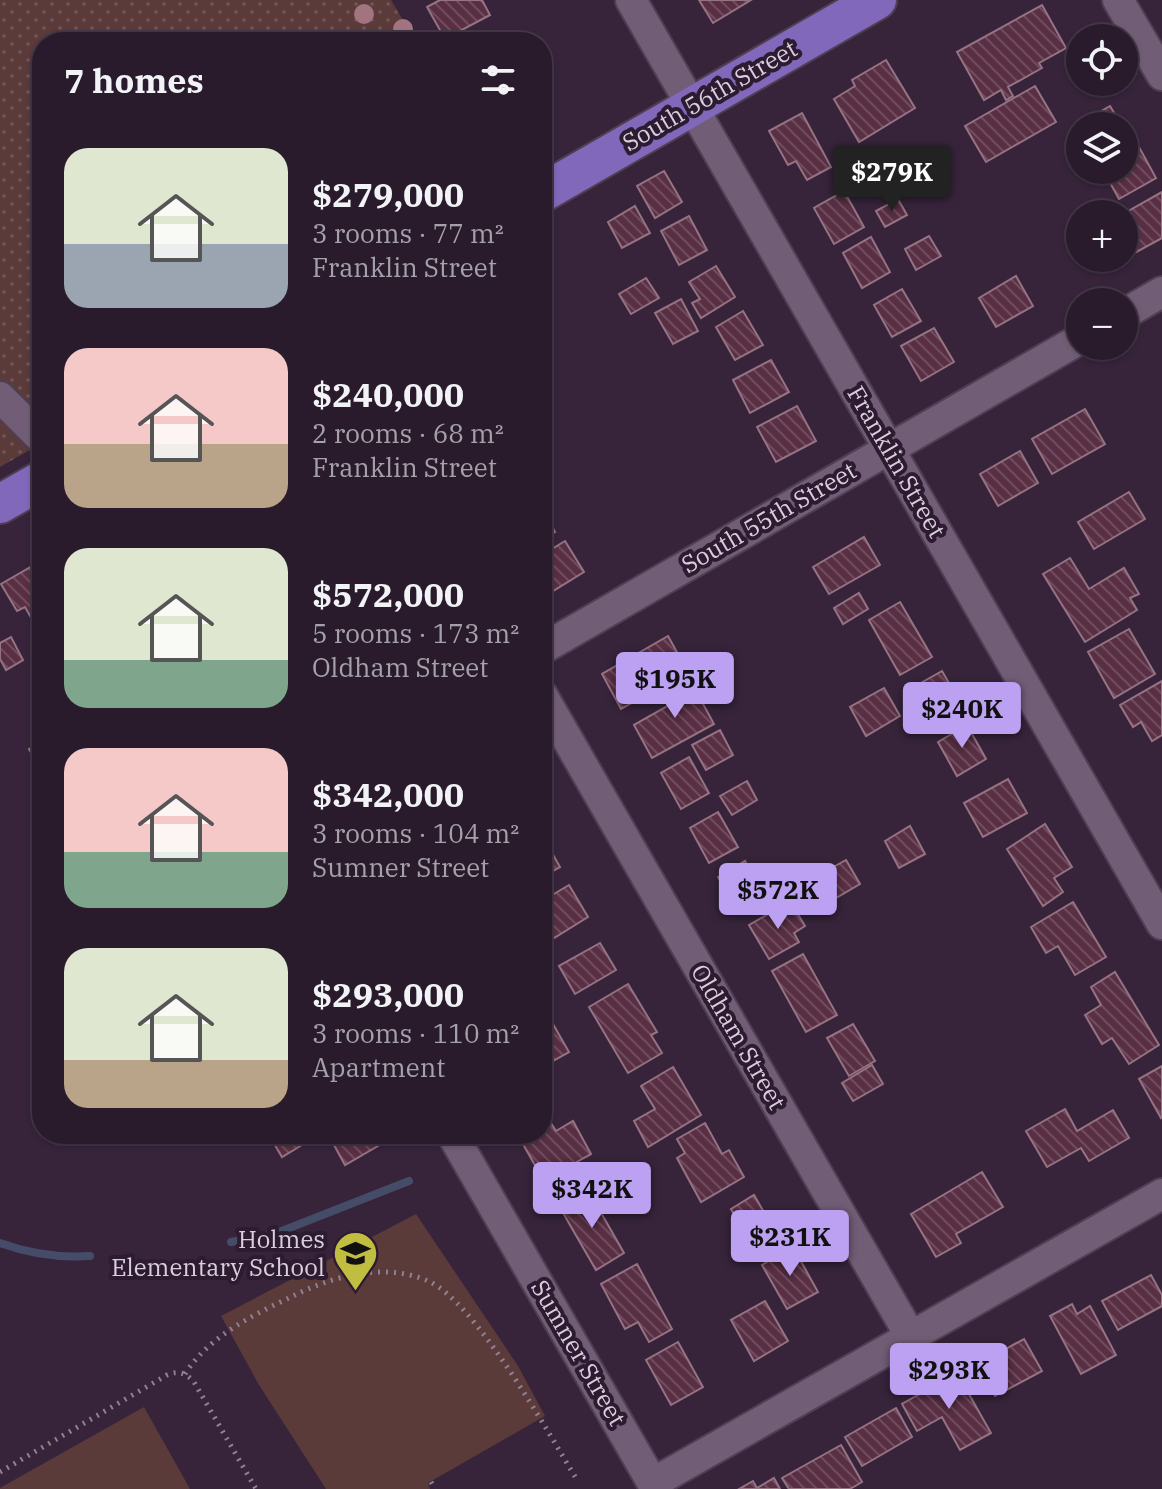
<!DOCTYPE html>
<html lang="en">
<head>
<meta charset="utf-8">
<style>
	body { margin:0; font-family:"IBM Plex Serif",serif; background:#312434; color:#f1f3f6; height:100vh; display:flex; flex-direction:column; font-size:30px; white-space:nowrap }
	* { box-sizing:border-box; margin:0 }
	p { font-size:26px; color:#a5a1a9 }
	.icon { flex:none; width:44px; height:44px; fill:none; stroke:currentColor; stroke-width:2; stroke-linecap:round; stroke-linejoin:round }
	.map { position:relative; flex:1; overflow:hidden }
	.sheet { position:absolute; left:32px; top:32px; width:520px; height:1112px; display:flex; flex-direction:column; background:#291b2c; border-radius:32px; box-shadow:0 2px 6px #0004,0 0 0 2px #453948 }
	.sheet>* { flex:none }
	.controls { position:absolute; left:1066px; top:24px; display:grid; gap:16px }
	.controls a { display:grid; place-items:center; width:72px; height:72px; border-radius:50%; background:#291b2c; box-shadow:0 2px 6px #0004,0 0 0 2px #453948; font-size:40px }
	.price { position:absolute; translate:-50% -68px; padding:0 18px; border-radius:8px; background:#bca0f2; color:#111; font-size:26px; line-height:52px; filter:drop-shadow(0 2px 4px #0008) }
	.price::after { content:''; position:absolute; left:50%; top:48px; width:24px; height:18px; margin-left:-12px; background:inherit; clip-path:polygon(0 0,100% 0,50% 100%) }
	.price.current { background:#222; color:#fff }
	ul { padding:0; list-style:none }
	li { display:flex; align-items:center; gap:24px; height:200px; padding:0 32px }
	li span { display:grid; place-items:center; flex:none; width:224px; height:160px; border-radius:24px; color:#555 }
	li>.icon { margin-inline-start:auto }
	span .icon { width:96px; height:96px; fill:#fffc; stroke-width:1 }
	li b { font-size:34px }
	h2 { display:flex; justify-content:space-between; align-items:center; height:96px; padding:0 32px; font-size:34px }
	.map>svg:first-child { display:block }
	.green { fill:url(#green-dots) }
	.pitch { fill:#5b3a3a }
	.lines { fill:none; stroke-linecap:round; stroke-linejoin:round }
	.stream { stroke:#454c67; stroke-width:8 }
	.building { fill:url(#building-back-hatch); stroke:#957383; stroke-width:2 }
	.minor-casing { stroke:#4f3f53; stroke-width:34 }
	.major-casing { stroke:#4f3f53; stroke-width:42 }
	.path { stroke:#8f8092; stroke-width:5; stroke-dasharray:2 6; stroke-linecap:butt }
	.minor { stroke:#725d76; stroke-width:30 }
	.major { stroke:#8168ba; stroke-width:38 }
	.tree { fill:#a2747f }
	.labels { text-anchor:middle; stroke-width:8; stroke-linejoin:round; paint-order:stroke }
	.street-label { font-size:24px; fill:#dacedd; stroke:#2d1b31 }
	.poi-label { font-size:24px; fill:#dacedd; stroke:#2d1b31; text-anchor:end }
</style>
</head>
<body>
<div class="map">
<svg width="1162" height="1489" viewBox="0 0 1162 1489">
	<defs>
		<pattern id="green-dots" width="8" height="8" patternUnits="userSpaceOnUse" patternTransform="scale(2)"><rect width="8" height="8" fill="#5b3a3a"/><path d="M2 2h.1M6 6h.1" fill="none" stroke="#725556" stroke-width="1.8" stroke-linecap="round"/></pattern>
		<pattern id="building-back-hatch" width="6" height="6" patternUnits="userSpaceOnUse" patternTransform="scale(2)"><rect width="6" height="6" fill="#592f44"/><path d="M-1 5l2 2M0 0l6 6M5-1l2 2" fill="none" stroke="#704c5f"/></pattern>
	</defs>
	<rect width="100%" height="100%" fill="#37243b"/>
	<!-- green -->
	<polygon class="green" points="0,0 391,0 416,42 42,42 42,443 0,467"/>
	<!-- pitch -->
	<g class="pitch">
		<polygon points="416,1214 518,1366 545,1416 428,1483 430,1489 326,1489 259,1385 221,1316"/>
		<polygon points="144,1407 190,1489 0,1489 0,1488"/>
	</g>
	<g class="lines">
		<!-- stream -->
		<g class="stream">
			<polyline points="231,1242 274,1234 409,1181"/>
			<path d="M0,1243C30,1254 58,1258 90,1256"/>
		</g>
	</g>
	<!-- building -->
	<g class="building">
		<polygon points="440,0 482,0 490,15 445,39 427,7"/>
		<polygon points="699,0 751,0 713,23"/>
		<polygon points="1042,5 1066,48 1039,63 1042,68 1008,87 1013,96 1006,100 1001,90 984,100 957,52"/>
		<polygon points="886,60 915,108 859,142 834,99 855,86 852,80"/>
		<polygon points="1035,86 1056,122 986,162 965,126"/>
		<polygon points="1110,106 1122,126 1080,126 1079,124"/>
		<polygon points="802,113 831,167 807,180 796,161 788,165 769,131"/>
		<polygon points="1139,147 1156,178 1119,199 1103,170 1124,170 1124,155"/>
		<polygon points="664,171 682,202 655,218 637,186"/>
		<polygon points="844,191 864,227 834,244 814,208"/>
		<polygon points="1162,192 1162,238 1133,254 1124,239 1123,214"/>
		<polygon points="898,199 907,215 885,227 876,211"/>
		<polygon points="635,206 650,233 622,248 608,222"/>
		<polygon points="689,216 707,250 679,265 661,231"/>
		<polygon points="929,236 941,256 916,270 905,249"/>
		<polygon points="871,237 890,272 862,288 843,253"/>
		<polygon points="716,266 735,297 701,318 692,303 700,299 689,282"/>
		<polygon points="1016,276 1033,306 996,327 979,298"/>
		<polygon points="646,278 659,298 631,314 619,294"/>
		<polygon points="902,289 921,321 892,337 874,305"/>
		<polygon points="681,299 698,331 673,344 655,313"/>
		<polygon points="743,311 763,345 735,360 716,327"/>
		<polygon points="934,328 954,362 921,381 901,346"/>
		<polygon points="771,360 789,392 750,413 733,380"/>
		<polygon points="797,406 816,441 776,462 757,427"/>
		<polygon points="1085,409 1105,444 1052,474 1032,439"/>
		<polygon points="1020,451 1038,483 998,506 980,474"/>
		<polygon points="1129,492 1145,519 1094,549 1078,522"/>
		<polygon points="542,507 555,532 542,539"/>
		<polygon points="864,537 880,565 829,594 813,567"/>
		<polygon points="565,541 584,572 553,591 542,573 542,555"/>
		<polygon points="1070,558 1089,589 1124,568 1139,594 1130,598 1137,610 1085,642 1043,574"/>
		<polygon points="41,561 42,562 42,637 25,607 17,611 1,584"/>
		<polygon points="859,593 868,609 843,624 834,608"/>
		<polygon points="900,602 932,657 900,675 869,620"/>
		<polygon points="1129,629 1155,674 1114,698 1088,652"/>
		<polygon points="668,636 688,672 621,709 602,674"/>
		<polygon points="11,637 23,660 6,670 0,659 0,643"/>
		<polygon points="942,671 967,714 935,732 910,689"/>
		<polygon points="689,678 714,724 652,758 634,725 669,705 662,692"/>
		<polygon points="1162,681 1162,735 1152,741 1141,722 1133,727 1120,705"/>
		<polygon points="884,688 900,716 866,736 850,707"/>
		<polygon points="967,725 986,759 957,776 938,742"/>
		<polygon points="720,730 733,755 706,770 692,745"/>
		<polygon points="42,741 42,771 41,771 29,749"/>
		<polygon points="689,757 709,793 681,809 661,773"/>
		<polygon points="1008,779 1027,813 983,837 964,803"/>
		<polygon points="747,781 757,800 732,815 720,796"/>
		<polygon points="718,812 738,847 709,863 690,828"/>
		<polygon points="1045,824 1072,867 1054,878 1063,892 1043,906 1007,849"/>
		<polygon points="910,826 925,854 899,868 885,841"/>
		<polygon points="542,835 560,867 542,877"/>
		<polygon points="846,860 860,884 824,905 810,880"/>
		<polygon points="745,861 765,896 738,912 718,877"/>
		<polygon points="569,885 588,917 554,938 544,921 551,917 542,901"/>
		<polygon points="1073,902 1106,957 1075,975 1058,946 1046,953 1031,927"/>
		<polygon points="793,906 805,926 794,933 799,942 769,959 749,925 777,909 780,914"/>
		<polygon points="600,943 616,970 575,994 559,966"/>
		<polygon points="803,954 837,1015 806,1032 772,971"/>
		<polygon points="1115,972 1159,1045 1129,1064 1112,1038 1102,1044 1085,1015 1101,1005 1091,987"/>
		<polygon points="628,984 657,1032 651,1035 662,1053 628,1073 589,1007"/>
		<polygon points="553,1024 569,1052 542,1067 542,1031"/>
		<polygon points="853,1024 875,1061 849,1076 827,1038"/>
		<polygon points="872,1065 883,1084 853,1101 842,1083"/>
		<polygon points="1162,1066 1162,1117 1161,1118 1139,1079"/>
		<polygon points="673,1067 701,1115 648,1147 634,1121 655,1109 641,1086"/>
		<polygon points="1065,1109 1077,1131 1113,1110 1129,1138 1089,1161 1081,1148 1047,1167 1026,1131"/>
		<polygon points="549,1120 556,1131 573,1121 591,1154 573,1164 584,1182 554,1199 519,1137 524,1134 542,1134 542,1124"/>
		<polygon points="705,1123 722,1154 729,1150 744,1177 701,1202 677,1158 685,1153 677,1139"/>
		<polygon points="272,1134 302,1134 307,1142 282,1157 269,1135"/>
		<polygon points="328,1134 371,1134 378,1146 345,1165"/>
		<polygon points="982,1172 1003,1207 956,1234 961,1243 936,1257 911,1214"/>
		<polygon points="588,1190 624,1253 596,1270 559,1206"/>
		<polygon points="754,1195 772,1226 748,1239 731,1209"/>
		<polygon points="793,1247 818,1292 787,1309 762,1265"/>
		<polygon points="637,1264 672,1329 649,1342 638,1322 625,1329 601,1284"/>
		<polygon points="1151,1275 1162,1295 1162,1306 1118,1330 1102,1301"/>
		<polygon points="765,1301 788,1341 754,1361 731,1320"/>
		<polygon points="1072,1304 1077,1314 1090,1306 1116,1355 1081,1374 1050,1316"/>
		<polygon points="1024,1339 1042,1371 995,1396 978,1364"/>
		<polygon points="678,1342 703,1387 671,1405 646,1360"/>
		<polygon points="957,1373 991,1433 960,1450 942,1417 917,1431 902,1404"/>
		<polygon points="896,1408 912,1437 862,1466 845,1437"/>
		<polygon points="841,1445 862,1482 850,1489 789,1489 782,1478"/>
		<polygon points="774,1478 780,1489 739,1489 753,1481 757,1488"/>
	</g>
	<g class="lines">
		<defs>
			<g id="minor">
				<polyline points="631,0 1162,924"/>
				<polyline points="1118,0 1162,75"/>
				<polyline points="1124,314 1162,292"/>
				<polyline points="0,397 42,439"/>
				<polyline points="542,649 1080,339"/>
				<polyline points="542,695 911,1337"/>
				<polyline points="452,1134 656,1489"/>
				<polyline points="653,1483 1162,1194"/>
			</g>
			<g id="major">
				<polyline points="542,193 877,0"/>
				<polyline points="0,504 42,480"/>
			</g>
		</defs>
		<!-- minor casing -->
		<use href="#minor" class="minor-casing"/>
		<!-- major casing -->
		<use href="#major" class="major-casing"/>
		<!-- path -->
		<g class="path">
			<path d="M185,1374C209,1336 253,1315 293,1296C333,1276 384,1262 428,1281C475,1301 549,1434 577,1480"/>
			<path d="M0,1472L167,1375C178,1370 186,1373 194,1382L256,1489"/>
			<polyline points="431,1482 435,1489"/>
		</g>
		<!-- minor -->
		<use href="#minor" class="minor"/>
		<!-- major -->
		<use href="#major" class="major"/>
	</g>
	<!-- trees -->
	<g class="tree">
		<circle cx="364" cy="14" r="10"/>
		<circle cx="403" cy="29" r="10"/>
	</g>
	<!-- icons -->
	<defs>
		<symbol id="school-pin" viewBox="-11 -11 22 30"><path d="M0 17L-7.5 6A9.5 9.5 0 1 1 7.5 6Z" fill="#c1bd40" stroke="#2d1b31"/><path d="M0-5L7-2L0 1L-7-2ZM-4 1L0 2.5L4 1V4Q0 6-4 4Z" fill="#111"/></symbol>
	</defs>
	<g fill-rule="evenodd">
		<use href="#school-pin" x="330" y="1228" width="51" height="69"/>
	</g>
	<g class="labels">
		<!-- street labels -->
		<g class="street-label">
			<text transform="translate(710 96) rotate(-30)" y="8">South 56th Street</text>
			<text transform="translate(896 462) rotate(60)" y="8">Franklin Street</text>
			<text transform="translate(769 518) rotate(-30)" y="8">South 55th Street</text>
			<text transform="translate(738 1037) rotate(60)" y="8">Oldham Street</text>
			<text transform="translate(578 1353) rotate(60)" y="8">Sumner Street</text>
		</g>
		<!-- poi labels -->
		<g class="poi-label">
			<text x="325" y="1248">Holmes<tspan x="325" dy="28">Elementary School</tspan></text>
		</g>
	</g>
</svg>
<div class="controls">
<a><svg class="icon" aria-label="locate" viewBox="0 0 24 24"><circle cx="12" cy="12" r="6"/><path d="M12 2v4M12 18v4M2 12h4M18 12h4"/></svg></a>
<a><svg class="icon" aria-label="layers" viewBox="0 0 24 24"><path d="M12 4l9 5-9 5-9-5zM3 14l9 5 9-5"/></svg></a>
<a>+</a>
<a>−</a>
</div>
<b class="price current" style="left:892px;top:213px">$279K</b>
<b class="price" style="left:675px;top:720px">$195K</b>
<b class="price" style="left:962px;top:750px">$240K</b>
<b class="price" style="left:778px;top:931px">$572K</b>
<b class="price" style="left:592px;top:1230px">$342K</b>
<b class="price" style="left:790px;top:1278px">$231K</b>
<b class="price" style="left:949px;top:1411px">$293K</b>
<section class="sheet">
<h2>7 homes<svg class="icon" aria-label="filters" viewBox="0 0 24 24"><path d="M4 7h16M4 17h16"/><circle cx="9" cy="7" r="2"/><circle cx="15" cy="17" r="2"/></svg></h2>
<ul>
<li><span style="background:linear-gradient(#dfe7d0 60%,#9aa5b1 0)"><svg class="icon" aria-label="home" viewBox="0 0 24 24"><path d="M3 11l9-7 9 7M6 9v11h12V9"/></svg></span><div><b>$279,000</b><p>3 rooms · 77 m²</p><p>Franklin Street</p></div></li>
<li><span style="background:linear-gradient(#f6c9c9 60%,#b9a48a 0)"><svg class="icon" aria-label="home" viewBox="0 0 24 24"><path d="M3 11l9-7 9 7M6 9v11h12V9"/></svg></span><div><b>$240,000</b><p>2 rooms · 68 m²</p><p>Franklin Street</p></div></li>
<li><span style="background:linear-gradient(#dfe7d0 70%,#7fa58c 0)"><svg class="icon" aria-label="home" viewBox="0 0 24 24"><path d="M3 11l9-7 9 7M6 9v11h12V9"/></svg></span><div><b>$572,000</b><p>5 rooms · 173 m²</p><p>Oldham Street</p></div></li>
<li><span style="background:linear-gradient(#f6c9c9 65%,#7fa58c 0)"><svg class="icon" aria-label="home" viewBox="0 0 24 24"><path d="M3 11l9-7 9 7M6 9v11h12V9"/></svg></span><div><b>$342,000</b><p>3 rooms · 104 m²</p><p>Sumner Street</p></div></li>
<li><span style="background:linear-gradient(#dfe7d0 70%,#b9a48a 0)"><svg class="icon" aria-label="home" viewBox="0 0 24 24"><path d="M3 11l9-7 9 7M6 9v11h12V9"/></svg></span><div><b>$293,000</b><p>3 rooms · 110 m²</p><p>Apartment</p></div></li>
</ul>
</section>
</div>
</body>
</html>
